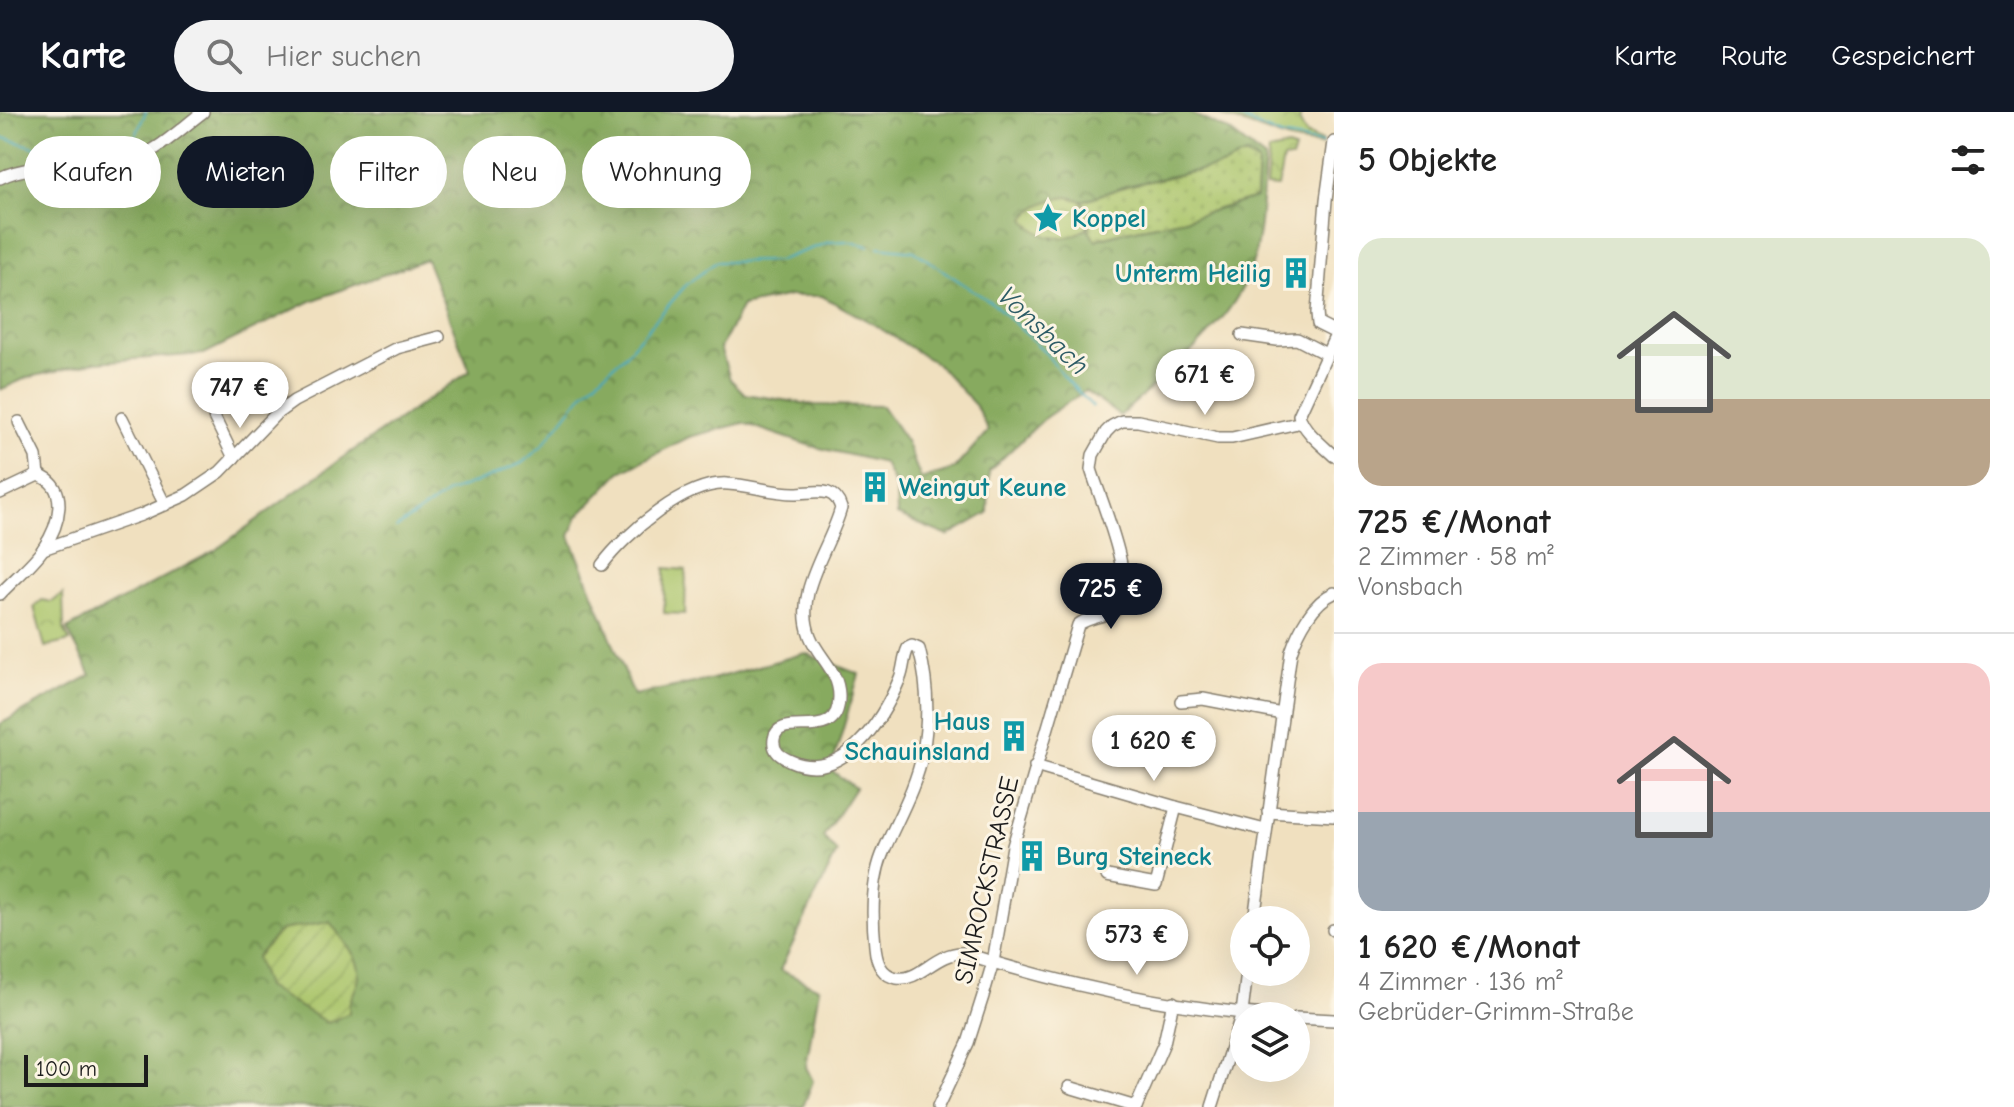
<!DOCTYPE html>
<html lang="de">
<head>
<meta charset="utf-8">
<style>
	body { margin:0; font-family:"Comic Neue",sans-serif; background:#f2f2f2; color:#222; height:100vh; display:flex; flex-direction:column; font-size:30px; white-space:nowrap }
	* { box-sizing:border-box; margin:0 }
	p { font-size:26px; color:#767676 }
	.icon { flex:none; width:44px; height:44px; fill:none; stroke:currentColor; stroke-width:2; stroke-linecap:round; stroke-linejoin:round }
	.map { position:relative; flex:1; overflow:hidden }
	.details { display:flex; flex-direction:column; background:#fff; width:680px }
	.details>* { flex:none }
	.banner { position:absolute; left:24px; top:24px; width:760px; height:72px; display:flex; gap:16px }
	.fabs { position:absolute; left:1230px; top:794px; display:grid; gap:16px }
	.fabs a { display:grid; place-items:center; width:80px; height:80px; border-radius:50%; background:#fff; box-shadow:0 8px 32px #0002; font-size:40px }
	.scale { position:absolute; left:24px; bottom:20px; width:124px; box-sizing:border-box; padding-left:8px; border:4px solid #1c1c1c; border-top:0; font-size:22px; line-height:28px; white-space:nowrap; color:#1c1c1c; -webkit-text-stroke:6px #fcf5e5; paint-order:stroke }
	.price { position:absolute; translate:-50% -68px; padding:0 18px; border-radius:28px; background:#fff; color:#222; font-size:26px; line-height:52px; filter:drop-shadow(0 2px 4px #0008) }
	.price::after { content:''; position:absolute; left:50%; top:48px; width:24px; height:18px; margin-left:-12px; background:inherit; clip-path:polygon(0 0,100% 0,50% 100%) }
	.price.current { background:#111827; color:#fff }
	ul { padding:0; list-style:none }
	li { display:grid; align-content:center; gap:16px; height:424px; padding:0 24px }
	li+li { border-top:2px solid #e0e0e0 }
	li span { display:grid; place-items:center; height:248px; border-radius:24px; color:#555 }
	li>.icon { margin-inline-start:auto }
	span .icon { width:144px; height:144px; fill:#fffc; stroke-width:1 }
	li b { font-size:34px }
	h2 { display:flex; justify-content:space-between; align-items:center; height:96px; padding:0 24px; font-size:34px }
	.pill { padding:0 28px; border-radius:36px; background:#fff; box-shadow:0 8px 32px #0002; font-size:28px; line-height:72px }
	.pill.current { background:#111827; color:#fff }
	header { display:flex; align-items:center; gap:48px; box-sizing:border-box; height:112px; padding:0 40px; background:#111827; color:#fff }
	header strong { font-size:38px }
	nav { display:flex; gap:44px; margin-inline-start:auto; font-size:28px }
	.search { width:560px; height:72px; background:#f2f2f2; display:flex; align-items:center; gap:20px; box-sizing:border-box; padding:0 28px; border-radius:44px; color:#767676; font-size:30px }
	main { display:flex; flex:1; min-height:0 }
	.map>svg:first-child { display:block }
	.grass { fill:url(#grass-dots); stroke:#637044; stroke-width:2 }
	.forest { fill:url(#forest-crowns); stroke:#52633e; stroke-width:2; fill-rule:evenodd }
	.park { fill:url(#park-crowns); stroke:#637044; stroke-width:2 }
	.garden { fill:url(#garden-furrows); stroke:#637044; stroke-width:2 }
	.pitch { fill:#aac56b; stroke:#637044; stroke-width:2 }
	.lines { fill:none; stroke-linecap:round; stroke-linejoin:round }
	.stream { stroke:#41aac1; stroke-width:2 }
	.minor-casing { stroke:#867e6e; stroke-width:14 }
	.minor { stroke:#fff; stroke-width:11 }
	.labels { text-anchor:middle; stroke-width:6; stroke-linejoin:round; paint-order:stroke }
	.culture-label { font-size:26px; font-weight:bold; fill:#0d838f; stroke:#fcf5e5; text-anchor:start }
	.street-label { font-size:26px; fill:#1c1c1c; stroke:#fcf5e5 }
	.water-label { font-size:28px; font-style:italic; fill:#2d5c66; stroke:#fcf5e5 }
</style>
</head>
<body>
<header>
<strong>Karte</strong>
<div class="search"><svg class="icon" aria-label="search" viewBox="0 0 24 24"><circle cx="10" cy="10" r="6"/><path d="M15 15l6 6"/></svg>Hier suchen</div>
<nav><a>Karte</a><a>Route</a><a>Gespeichert</a></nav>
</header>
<main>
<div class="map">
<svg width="1334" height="995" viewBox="0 0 1334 995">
	<defs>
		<pattern id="grass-dots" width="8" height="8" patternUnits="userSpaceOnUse" patternTransform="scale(2)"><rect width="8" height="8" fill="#aac56b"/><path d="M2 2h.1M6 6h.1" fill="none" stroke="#92a95c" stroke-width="1.8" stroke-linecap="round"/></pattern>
		<pattern id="forest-crowns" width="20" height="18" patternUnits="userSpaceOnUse" patternTransform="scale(2)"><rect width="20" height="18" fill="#87aa5f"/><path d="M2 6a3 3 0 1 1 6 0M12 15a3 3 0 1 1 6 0" fill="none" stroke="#6e8a4e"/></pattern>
		<pattern id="park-crowns" width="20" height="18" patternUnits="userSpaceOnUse" patternTransform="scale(2)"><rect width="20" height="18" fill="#aac56b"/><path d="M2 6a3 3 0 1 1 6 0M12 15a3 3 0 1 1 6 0" fill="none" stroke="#92a95c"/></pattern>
		<pattern id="garden-furrows" width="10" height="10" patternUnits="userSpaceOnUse" patternTransform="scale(2)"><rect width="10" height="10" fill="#aac56b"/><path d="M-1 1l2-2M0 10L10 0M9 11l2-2" fill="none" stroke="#92a95c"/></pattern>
	</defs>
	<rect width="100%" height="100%" fill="#fcf5e5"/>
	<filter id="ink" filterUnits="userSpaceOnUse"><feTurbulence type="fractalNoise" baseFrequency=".0125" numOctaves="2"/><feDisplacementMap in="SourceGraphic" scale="16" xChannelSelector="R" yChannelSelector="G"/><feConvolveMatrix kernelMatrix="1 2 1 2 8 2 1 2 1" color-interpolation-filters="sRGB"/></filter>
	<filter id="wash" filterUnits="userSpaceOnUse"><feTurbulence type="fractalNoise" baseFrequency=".006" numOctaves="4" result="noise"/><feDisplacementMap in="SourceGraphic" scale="32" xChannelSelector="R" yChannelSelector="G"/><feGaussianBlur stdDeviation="1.8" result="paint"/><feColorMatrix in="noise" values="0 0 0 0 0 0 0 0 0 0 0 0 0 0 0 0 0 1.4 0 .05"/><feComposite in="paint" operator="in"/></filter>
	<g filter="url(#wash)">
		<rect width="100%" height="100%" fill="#f0e0bf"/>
		<!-- grass -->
		<polygon class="grass" points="1245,42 1258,50 1256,86 1185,107 1126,119 1095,128 1088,116 1090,109 1081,89 1126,74 1224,53"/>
		<!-- forest -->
		<path class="forest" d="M0,0H1188L1229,19L1265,47C1262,80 1262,114 1254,146C1239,209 1166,261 1120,304L1085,279L1046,305L989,359L988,401L948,424L897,403L896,377L884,351L811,334L743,311L689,325L620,360L578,404L570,424L634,583L709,568L805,541L859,562L831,658L855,676L823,725L837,740L780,858L819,876L806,955L813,969L803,995H0V612L91,563L67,517L214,439L342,346L470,259L426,147L311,189L204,242L95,250L26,266L0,278ZM1245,43L1258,50L1256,86L1185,107L1126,119L1095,128L1088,116L1090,100L1082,89L1126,74L1224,53ZM1053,87L1054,127L1030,114L1028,101ZM790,184H822L870,210L938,253L976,294L988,319L954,357L921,367L906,329L882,294L815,293L745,282L730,267L720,236L742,194ZM266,875L355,876L348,889Z"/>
		<!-- park -->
		<g class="park">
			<polygon points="1210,0 1290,0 1294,2 1302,0 1299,9 1306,22 1322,29 1322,33 1292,29"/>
			<polygon points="1288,35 1295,38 1292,47 1283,47 1278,75 1266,74 1269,39"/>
			<path d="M1068,85L1080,88L1090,101L1087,116C1066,131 1041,129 1025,107C1034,92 1051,87 1068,85Z"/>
			<polygon points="63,482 64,517 70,529 45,535 34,495 42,488 52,490"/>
		</g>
		<!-- garden -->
		<path class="garden" d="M330,810C340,825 362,846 359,865C357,880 348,884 349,901L328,911L266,875L256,845L281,818Z"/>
		<!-- pitch -->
		<polygon class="pitch" points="665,456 686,458 685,502 664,501"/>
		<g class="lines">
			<!-- stream -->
			<g class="stream">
				<polyline points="1226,0 1281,24 1322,31"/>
				<path d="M0,25L41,37L52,31L81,28L105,43C142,31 131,29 146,0"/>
				<polyline points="879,135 914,139 995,193 1043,238 1065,266 1093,295"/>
				<polyline points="396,416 449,380 485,367 522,351 542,334 584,280 625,243 687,172 716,150 777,149 829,130 846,129 869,134"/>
			</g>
		</g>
	</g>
	<g filter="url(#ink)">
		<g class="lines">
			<defs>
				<g id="minor">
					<polyline points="1334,30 1326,88 1317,201 1318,212 1334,220"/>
					<path d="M0,66C38,47 84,61 124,51C153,44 180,17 203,0"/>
					<polyline points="1242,223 1277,228 1297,227 1326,242"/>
					<path d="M1334,227L1299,303C1304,319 1321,332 1334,344"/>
					<polyline points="214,305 234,346"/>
					<polyline points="122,306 165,393"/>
					<polyline points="19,310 36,344 38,363"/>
					<path d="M0,381L38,363C71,374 59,414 43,437C34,451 12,469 0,482"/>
					<polyline points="43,437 141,403 186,383 220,360 276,302 294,289 397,236 439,225"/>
					<path d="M602,453C625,422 686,369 728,372C750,373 772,381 795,381C815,381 834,373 841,396C830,437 793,480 810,524C818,545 839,559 839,584C840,636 778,597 774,627C772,640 782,645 791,649C843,672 883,607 900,566C904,556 903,546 908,536L912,534L919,537C928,571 929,606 923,640C916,677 896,709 882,743C871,771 872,805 875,834C876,848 880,863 897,866C919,870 936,840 963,841C1064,873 1171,896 1276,904"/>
					<polyline points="1181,589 1203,587 1282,602"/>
					<polyline points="1035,654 1176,695 1265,718"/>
					<polyline points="1268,700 1334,704"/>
					<polyline points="1107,764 1156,773 1176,695"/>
					<path d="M1254,808L1291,540C1298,519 1313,490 1334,481"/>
					<polyline points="1333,818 1334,818"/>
					<polyline points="1296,906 1334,908"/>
					<polyline points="1069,975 1136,995"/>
					<path d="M938,995L968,931L983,884L993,850L1013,734L1078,513C1090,503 1107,506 1118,495C1138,473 1099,384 1091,357L1093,343L1106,320L1112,314L1122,309H1138L1218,326H1232L1302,310"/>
					<polyline points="1136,995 1164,931 1173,890"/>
					<polyline points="1212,995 1242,901 1247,860"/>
				</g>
			</defs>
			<!-- minor casing -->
			<use href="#minor" class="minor-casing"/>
			<!-- minor -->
			<use href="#minor" class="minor"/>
		</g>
	</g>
	<!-- icons -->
	<defs>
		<symbol id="sight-bare" viewBox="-9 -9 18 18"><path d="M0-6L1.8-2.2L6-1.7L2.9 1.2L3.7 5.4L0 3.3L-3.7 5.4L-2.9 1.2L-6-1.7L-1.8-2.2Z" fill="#0f9aa8" stroke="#fcf5e5" stroke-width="2.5" paint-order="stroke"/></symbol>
		<symbol id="building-bare" viewBox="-9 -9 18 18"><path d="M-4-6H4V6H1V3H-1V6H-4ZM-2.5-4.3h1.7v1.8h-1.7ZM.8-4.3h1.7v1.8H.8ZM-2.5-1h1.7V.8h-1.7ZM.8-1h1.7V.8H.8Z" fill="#0f9aa8" stroke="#fcf5e5" stroke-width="2.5" paint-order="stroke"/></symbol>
	</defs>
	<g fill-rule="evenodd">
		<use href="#sight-bare" x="1026" y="84" width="44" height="44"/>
		<use href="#building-bare" x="1274" y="139" width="44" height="44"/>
		<use href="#building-bare" x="853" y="353" width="44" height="44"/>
		<use href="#building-bare" x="992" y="602" width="44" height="44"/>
		<use href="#building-bare" x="1010" y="722" width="44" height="44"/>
	</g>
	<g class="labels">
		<!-- culture labels -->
		<g class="culture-label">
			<text x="1072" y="115">Koppel</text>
			<text x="1272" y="170" text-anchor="end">Unterm Heilig</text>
			<text x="899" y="384">Weingut Keune</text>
			<text x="990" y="618" text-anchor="end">Haus<tspan x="990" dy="30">Schauinsland</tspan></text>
			<text x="1056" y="753">Burg Steineck</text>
		</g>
		<!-- street labels -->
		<g class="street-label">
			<text transform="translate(986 768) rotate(-77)" y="9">SIMROCKSTRASSE</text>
		</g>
		<!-- water labels -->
		<g class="water-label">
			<text transform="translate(1044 218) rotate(44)" y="10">Vonsbach</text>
		</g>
	</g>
</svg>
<div class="fabs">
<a><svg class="icon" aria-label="locate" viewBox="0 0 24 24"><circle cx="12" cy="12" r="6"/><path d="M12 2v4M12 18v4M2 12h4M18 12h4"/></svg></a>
<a><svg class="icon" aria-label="layers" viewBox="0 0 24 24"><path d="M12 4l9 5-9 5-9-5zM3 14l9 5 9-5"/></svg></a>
</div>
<div class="scale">100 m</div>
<b class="price" style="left:1205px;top:305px">671 €</b>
<b class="price" style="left:240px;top:318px">747 €</b>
<b class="price current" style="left:1111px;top:519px">725 €</b>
<b class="price" style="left:1154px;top:671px">1 620 €</b>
<b class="price" style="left:1137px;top:865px">573 €</b>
<div class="banner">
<a class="pill">Kaufen</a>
<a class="pill current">Mieten</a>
<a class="pill">Filter</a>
<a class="pill">Neu</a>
<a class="pill">Wohnung</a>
</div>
</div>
<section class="details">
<h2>5 Objekte<svg class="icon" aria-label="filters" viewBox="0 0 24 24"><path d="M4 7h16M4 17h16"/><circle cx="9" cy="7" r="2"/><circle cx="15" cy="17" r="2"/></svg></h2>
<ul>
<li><span style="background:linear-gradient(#dfe7d0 65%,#b9a48a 0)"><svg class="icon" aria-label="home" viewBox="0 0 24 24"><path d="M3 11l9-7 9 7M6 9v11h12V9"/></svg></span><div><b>725 €/Monat</b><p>2 Zimmer · 58 m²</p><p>Vonsbach</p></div></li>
<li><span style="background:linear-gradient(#f6c9c9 60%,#9aa5b1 0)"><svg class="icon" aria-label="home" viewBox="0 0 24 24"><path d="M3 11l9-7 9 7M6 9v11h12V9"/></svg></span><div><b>1 620 €/Monat</b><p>4 Zimmer · 136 m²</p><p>Gebrüder-Grimm-Straße</p></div></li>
</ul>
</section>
</main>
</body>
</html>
